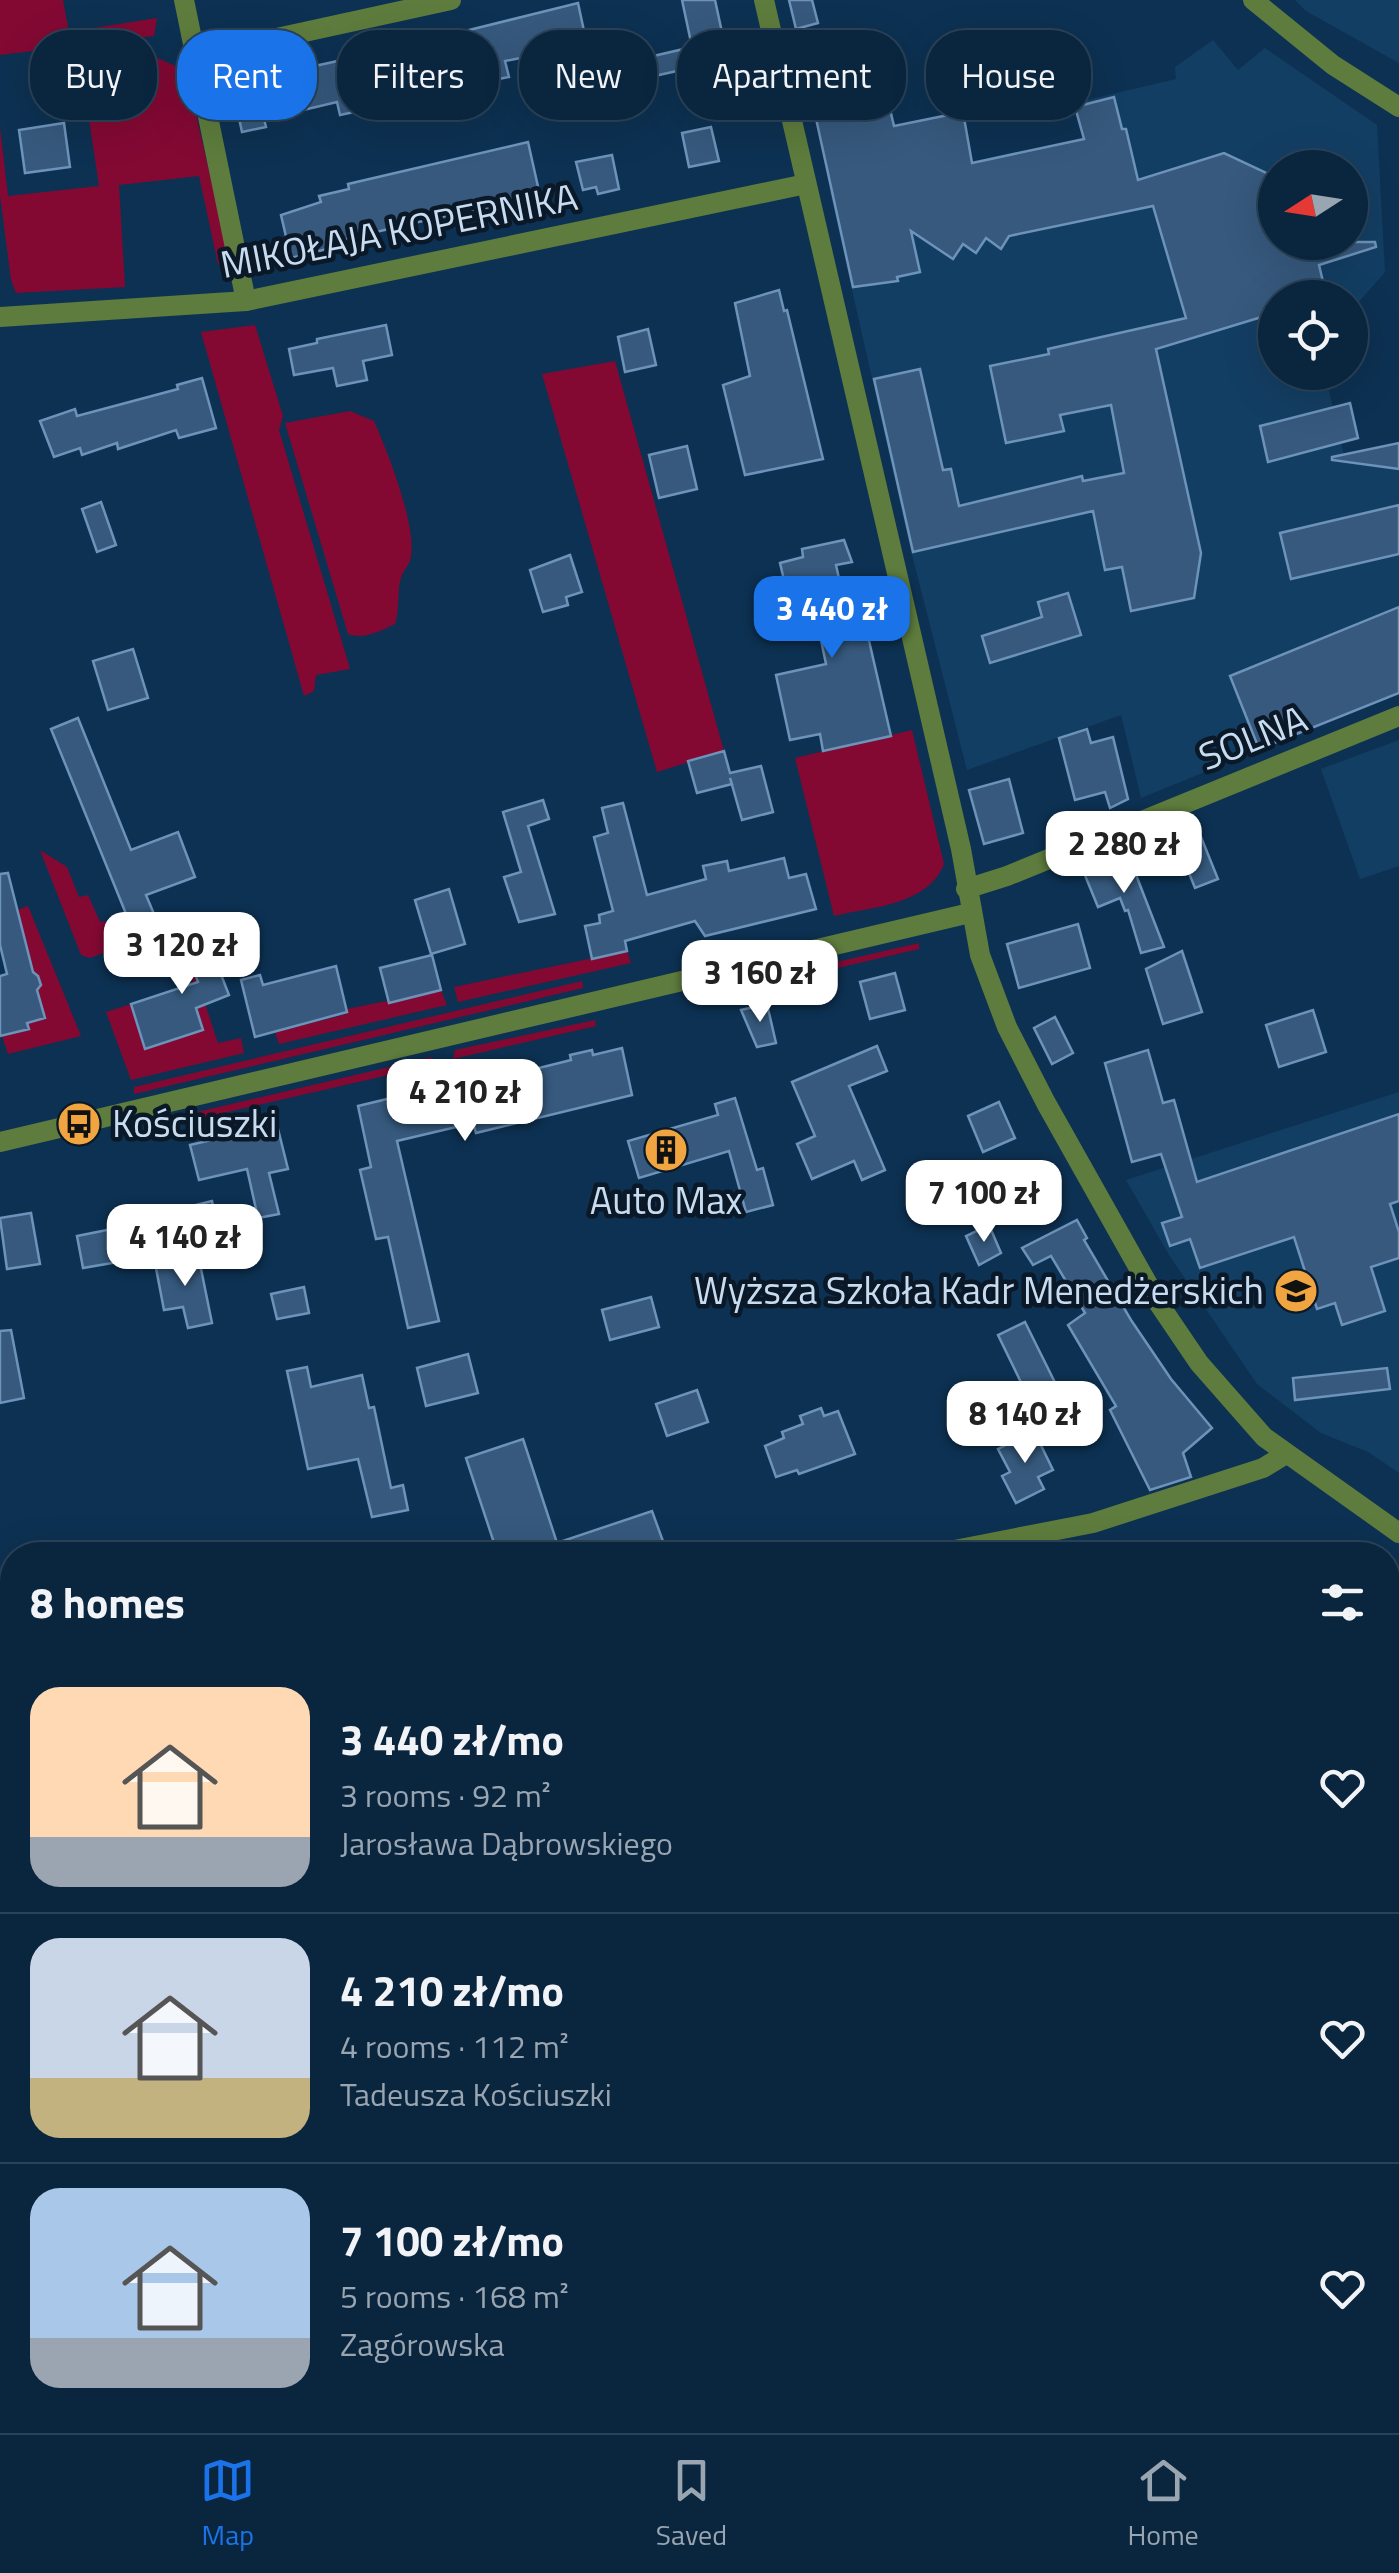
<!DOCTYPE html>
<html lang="en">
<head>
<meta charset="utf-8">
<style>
	body { margin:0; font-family:"Titillium Web",sans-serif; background:#183149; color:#f1f3f6; height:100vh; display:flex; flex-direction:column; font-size:38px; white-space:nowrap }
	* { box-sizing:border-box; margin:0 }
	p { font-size:32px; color:#99a5b0 }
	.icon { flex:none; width:55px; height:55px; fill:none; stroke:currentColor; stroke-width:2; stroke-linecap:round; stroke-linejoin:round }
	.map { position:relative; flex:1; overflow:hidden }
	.sheet { position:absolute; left:0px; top:1542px; width:1400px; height:892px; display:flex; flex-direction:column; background:#0a253e; border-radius:40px 40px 0 0; box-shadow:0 10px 40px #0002,0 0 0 2px #2a4258 }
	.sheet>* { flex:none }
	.guide { position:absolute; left:30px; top:30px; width:1340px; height:90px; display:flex; gap:20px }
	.needle { width:65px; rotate:258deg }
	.fabs { position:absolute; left:1258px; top:150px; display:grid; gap:20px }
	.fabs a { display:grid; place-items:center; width:110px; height:110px; border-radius:50%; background:#0a253e; box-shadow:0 10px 40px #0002,0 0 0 2px #2a4258; font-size:50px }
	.price { position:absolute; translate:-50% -85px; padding:0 22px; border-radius:20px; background:#fff; color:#222; font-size:32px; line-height:65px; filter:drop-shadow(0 2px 5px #0008) }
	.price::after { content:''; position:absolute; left:50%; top:60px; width:30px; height:22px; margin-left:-15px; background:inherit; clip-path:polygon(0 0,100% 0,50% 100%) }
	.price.on { background:#1a73e8; color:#fff }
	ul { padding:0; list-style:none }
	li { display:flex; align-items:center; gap:30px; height:250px; padding:0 30px }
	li+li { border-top:2px solid #2a4258 }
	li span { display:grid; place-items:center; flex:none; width:280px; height:200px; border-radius:30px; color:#555 }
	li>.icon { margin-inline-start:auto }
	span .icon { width:120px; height:120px; fill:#fffc; stroke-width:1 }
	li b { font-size:42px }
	h2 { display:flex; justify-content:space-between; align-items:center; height:120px; padding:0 30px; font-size:42px }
	.tag { padding:0 35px; border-radius:40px; background:#0a253e; box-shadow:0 10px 40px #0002,0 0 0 2px #2a4258; font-size:35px; line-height:90px }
	.tag.on { background:#1a73e8; color:#fff }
	.menu { display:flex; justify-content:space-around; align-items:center; height:140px; border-top:2px solid #2a4258; background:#0a253e; font-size:28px; color:#99a5b0 }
	.menu a { display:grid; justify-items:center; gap:5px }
	.menu .on { color:#1a73e8 }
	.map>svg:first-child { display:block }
	.built { fill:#133e63; fill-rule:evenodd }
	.green { fill:#830933 }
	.building { fill:#36597d; stroke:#6d93ba; stroke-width:2.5 }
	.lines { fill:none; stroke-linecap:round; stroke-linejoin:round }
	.minor { stroke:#5e7c3d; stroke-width:20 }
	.tertiary { stroke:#5e7c3d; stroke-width:20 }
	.labels { text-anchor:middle; stroke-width:9; stroke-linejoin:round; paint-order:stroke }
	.street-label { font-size:38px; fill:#c8dcf1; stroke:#0a1827 }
	.poi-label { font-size:38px; fill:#c8dcf1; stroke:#0a1827; text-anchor:start }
</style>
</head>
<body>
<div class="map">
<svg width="1399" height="2433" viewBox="0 0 1399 2433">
	<rect width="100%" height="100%" fill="#0d3152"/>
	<!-- built -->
	<g class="built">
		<polygon points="1295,0 1399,0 1399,63 1306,11"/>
		<path d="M1213,40L1238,70L1265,48L1377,125L1385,272L1350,312V298H1275V372L1325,373L1345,460L1399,459V693L1141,798L1121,715L967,770L909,543L830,192L1083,139L1074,103L1176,79L1175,67ZM1275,168H1350V242H1275Z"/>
		<polygon points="1399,740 1399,866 1360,879 1321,769"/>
		<polygon points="1399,1092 1399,1473 1368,1452 1321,1433 1257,1384 1169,1255 1126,1180"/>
	</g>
	<!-- green -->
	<g class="green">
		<polygon points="0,0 63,0 69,32 157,18 154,36 0,55"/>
		<polygon points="158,58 186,71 230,262 218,264 199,176 119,185 125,287 16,293 11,280 0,195 0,128 8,196 99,186 81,66"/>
		<polygon points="255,325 283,416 279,430 350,669 316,675 314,691 304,696 201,332"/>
		<polygon points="615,361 724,751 657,772 542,374"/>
		<path d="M350,411L374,421C388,453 416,523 411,557C410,565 403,570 401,578C397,588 400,609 395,624C380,631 364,640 348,634L285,423Z"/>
		<path d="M912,730L944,864C928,905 872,907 834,916L795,758Z"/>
		<polygon points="40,850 67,867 79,897 88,895 100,922 105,921 112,939 106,952 90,958 81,955"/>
		<polygon points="28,906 81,1036 8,1054 2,1036 28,1030 27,1023 44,1018 37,990 41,984 33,972 17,910"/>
		<polygon points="175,913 218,1043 241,1038 244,1053 131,1080 106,1012 131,1004 145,1048 203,1030 195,1006 200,1004 171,915"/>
		<polygon points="919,943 919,949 726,994 724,988"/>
		<polygon points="627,951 631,963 458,1002 454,987"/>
		<polygon points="582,981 583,988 134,1094 134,1087"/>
		<polygon points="441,990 447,1005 279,1044 275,1032 347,1014 347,1009"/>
		<polygon points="595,1020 596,1026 453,1059 455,1050"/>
		<polygon points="432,1057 432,1065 185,1122 184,1115"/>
		<polygon points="0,1602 12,1639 12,2223 0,2192"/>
		<polygon points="1399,1734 1399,2433 676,2433 673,2423 1388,2422 1388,1735"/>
		<polygon points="348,2423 456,2423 459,2433 313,2433"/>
	</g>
	<!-- building -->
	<g class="building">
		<polygon points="682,0 715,0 728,60 700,66 701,73 679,78 677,71 650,77 645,58 692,47"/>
		<polygon points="789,0 812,0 818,23 796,29"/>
		<polygon points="578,3 587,45 505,61 509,77 489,81 486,67 448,75 446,64 438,66 433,39"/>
		<polygon points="356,57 368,109 340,115 337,102 295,112 287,72"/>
		<polygon points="1114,97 1122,129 1126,129 1138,180 1224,153 1275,177 1275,242 1375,242 1376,247 1319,265 1327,298 1275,298 1275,313 1156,349 1201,553 1194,598 1131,611 1122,567 1105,570 1093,511 913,552 874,379 920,369 943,470 951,469 959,506 1082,476 1083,481 1124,473 1111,405 1060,415 1064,431 1006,443 990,366 1049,354 1048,349 1186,318 1153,206 1009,236 1001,249 986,238 976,253 963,244 953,259 911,231 920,272 897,277 898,281 853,287 815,114 888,101 894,126 963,112 972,163 1084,139 1075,107"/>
		<polygon points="260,103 266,127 242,132 237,109"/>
		<polygon points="64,123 70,167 25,173 19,130"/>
		<polygon points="711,127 719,161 689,167 682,133"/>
		<polygon points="528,142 541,200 500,209 499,205 427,220 342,240 343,245 291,258 281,215 321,202 319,196 349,189 348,184"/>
		<polygon points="612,155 619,189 598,194 596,187 583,190 576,162"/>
		<polygon points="779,290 784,311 787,310 823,459 745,475 723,385 750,376 735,303"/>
		<polygon points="386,325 392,355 363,361 367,380 337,386 333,368 294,375 289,349 317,343 317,339"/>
		<polygon points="648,329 656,365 625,372 618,337"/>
		<polygon points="202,378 216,428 179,438 176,430 118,449 117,443 82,455 80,448 54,457 40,421 75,409 77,416 178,389 177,385"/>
		<polygon points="1350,403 1358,438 1268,462 1260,426"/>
		<polygon points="1399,443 1399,469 1332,460 1332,457"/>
		<polygon points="687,446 697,489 659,498 649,455"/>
		<polygon points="101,502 116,545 97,552 82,509"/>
		<polygon points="1399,505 1399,554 1291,579 1280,533"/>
		<polygon points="844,540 852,562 836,565 849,623 864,619 891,736 823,751 820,734 790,740 776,675 826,664 812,597 806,598 805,593 788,597 780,563 803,557 802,549"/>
		<polygon points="570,555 582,592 566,597 568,605 543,612 530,570"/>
		<polygon points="1068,593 1081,635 990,663 982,636 1042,617 1038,602"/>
		<polygon points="1399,607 1399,693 1259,749 1230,676"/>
		<polygon points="133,649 148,698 108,710 93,661"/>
		<polygon points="78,718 131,850 178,832 195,877 146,895 157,921 133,931 51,729"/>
		<polygon points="1087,729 1091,743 1113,737 1128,799 1110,808 1105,792 1075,800 1059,738"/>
		<polygon points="724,751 730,773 761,766 773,812 742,820 730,778 732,784 697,793 688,761"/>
		<polygon points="1009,779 1023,833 984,844 969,790"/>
		<polygon points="543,800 549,819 528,826 555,914 519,922 504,877 521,872 503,812"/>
		<polygon points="623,803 647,895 706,879 703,866 727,861 729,871 784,858 789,878 806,874 816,909 705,936 695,921 625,941 627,951 592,959 585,926 600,923 599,915 613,911 594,837 608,833 602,808"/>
		<polygon points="1201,837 1218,879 1195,888 1178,846"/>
		<polygon points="1126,849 1164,947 1141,953 1128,910 1125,911 1120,898 1098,907 1082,868"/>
		<polygon points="8,873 33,972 38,976 41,985 37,990 45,1018 27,1023 29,1029 0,1036 0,976 7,974 0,945 0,874"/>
		<polygon points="449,889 465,944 431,954 415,900"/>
		<polygon points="1078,924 1090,968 1019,988 1007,944"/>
		<polygon points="202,926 229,995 196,1008 203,1030 145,1049 131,1004 198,982 180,933"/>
		<polygon points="1182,951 1202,1012 1163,1024 1146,969"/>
		<polygon points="432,955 441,990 389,1003 380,968"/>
		<polygon points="336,966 347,1012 255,1037 241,980 260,975 263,985"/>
		<polygon points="895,973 905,1010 870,1019 860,982"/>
		<polygon points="767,1004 776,1043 757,1047 741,1010"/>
		<polygon points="1313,1010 1326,1052 1279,1067 1266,1025"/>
		<polygon points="1055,1017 1073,1053 1052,1064 1034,1028"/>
		<polygon points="877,1046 887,1071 849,1086 885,1170 862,1180 854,1161 812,1179 797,1144 815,1136 792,1082"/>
		<polygon points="622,1048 632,1095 476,1133 473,1123 397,1141 439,1321 408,1328 388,1237 376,1239 360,1170 371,1167 358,1106 437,1087 438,1092 492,1079 491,1075 514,1069 515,1074 571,1060 570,1055 592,1050 593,1055"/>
		<polygon points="1148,1050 1163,1103 1174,1100 1197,1182 1399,1114 1399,1201 1390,1204 1399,1232 1399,1258 1371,1267 1385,1311 1342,1325 1335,1303 1317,1309 1294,1237 1200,1268 1190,1239 1170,1246 1162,1223 1182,1217 1161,1154 1132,1162 1105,1063"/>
		<polygon points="735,1098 757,1170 763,1168 773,1205 746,1212 729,1151 639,1178 628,1141 718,1115 715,1104"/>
		<polygon points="999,1102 1015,1138 983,1152 968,1116"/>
		<polygon points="277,1125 288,1169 269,1173 279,1214 258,1218 247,1169 199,1180 190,1145"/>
		<polygon points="212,1201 218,1230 198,1235 192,1206"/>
		<polygon points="31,1213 40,1264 7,1269 0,1218"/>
		<polygon points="1077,1220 1087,1238 1084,1240 1131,1320 1171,1379 1212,1428 1183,1453 1191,1477 1150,1490 1110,1410 1116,1406 1068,1325 1085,1313 1051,1256 1033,1265 1022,1248"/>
		<polygon points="989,1225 1001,1253 979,1265 966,1236"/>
		<polygon points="112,1229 118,1262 83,1268 77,1236"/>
		<polygon points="198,1254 212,1323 188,1328 183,1307 164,1310 155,1263"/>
		<polygon points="304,1287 309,1313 277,1319 271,1294"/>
		<polygon points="651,1297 659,1327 610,1340 602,1310"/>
		<polygon points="1025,1322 1077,1427 1050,1442 998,1335"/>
		<polygon points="11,1330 24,1398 0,1403 0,1331"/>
		<polygon points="468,1354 478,1393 426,1406 417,1368"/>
		<polygon points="307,1367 311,1387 362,1375 369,1408 374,1407 391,1488 403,1485 408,1510 372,1517 358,1459 308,1469 287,1371"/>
		<polygon points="1387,1368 1390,1389 1295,1400 1293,1378"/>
		<polygon points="697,1390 708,1422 667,1436 656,1404"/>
		<polygon points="821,1408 824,1416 838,1411 855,1454 799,1474 797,1470 776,1477 765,1446 784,1438 782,1432 803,1424 800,1416"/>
		<polygon points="1034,1431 1053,1470 1038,1477 1044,1489 1016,1503 1002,1476 1010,1472 998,1449"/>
		<polygon points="523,1439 557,1543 652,1511 668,1555 498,1555 466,1458"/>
	</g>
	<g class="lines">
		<!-- minor -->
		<g class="minor">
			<polyline points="184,0 246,301"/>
			<polyline points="194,56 451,0"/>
			<polyline points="0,317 246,301 806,184"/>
			<polyline points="966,889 1007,876 1399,716"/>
			<polyline points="929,1555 1093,1523 1263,1468 1286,1454"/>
		</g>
		<!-- tertiary -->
		<g class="tertiary">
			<polyline points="764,0 961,849 980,955 1007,1027 1046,1103 1159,1304 1199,1363 1264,1437 1399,1533"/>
			<polyline points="1253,0 1333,65 1399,107"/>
			<polyline points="0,1142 970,913"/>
		</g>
	</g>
	<!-- icons -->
	<defs>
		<symbol id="bus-disc" viewBox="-11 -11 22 22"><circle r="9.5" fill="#f1a540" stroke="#0a1827"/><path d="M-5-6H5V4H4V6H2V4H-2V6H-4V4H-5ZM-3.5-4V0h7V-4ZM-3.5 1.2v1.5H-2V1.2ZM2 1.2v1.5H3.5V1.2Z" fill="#111"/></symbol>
		<symbol id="building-disc" viewBox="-11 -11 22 22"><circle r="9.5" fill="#f1a540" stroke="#0a1827"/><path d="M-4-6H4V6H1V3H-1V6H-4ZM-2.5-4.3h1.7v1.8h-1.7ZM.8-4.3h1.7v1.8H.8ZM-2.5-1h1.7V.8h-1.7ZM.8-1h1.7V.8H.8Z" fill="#111"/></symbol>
		<symbol id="university-disc" viewBox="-11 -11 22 22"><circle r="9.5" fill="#f1a540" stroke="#0a1827"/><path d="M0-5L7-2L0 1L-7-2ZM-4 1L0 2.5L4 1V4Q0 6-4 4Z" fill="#111"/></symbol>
	</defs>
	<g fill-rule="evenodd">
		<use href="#bus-disc" x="54" y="1099" width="50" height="50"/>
		<use href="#building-disc" x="641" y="1125" width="50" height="50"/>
		<use href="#university-disc" x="1271" y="1266" width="50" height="50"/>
	</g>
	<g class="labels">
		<!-- street labels -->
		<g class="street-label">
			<text transform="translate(399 231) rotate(-11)" y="13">MIKOŁAJA KOPERNIKA</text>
			<text transform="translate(1253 738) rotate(-22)" y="13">SOLNA</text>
		</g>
		<!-- poi labels -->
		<g class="poi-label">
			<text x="112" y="1137">Kościuszki</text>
			<text x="666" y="1214" text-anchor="middle">Auto Max</text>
			<text x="1264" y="1304" text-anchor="end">Wyższa Szkoła Kadr Menedżerskich</text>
		</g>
	</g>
</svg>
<div class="fabs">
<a><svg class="needle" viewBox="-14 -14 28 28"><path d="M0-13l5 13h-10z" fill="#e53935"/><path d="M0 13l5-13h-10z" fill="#99a5b0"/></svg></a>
<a><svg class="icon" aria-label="locate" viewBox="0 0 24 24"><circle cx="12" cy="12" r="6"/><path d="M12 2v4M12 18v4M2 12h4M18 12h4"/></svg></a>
</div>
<b class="price on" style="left:832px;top:661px">3 440 zł</b>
<b class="price" style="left:1124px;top:896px">2 280 zł</b>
<b class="price" style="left:182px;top:997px">3 120 zł</b>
<b class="price" style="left:760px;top:1025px">3 160 zł</b>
<b class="price" style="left:465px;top:1144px">4 210 zł</b>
<b class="price" style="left:984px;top:1245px">7 100 zł</b>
<b class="price" style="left:185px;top:1289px">4 140 zł</b>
<b class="price" style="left:1025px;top:1466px">8 140 zł</b>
<div class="guide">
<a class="tag">Buy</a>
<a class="tag on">Rent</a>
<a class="tag">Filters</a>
<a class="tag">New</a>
<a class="tag">Apartment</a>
<a class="tag">House</a>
</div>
<section class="sheet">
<h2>8 homes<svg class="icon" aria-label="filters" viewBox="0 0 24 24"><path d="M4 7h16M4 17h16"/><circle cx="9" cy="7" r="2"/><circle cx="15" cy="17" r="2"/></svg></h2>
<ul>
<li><span style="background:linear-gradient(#ffd9b3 75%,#9aa5b1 0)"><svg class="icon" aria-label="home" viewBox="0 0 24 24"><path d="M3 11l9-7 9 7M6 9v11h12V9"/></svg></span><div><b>3 440 zł/mo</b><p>3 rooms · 92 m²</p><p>Jarosława Dąbrowskiego</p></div><svg class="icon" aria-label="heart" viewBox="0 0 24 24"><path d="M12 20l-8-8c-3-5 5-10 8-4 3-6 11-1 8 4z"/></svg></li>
<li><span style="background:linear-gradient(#c9d6e8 70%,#c2b280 0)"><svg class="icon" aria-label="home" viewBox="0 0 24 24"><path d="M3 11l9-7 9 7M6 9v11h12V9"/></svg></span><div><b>4 210 zł/mo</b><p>4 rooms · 112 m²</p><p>Tadeusza Kościuszki</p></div><svg class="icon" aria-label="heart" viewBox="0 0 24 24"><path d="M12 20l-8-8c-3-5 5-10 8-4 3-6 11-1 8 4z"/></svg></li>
<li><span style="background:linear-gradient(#a9c7e8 75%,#9aa5b1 0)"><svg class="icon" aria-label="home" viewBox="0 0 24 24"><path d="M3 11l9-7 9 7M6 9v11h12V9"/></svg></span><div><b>7 100 zł/mo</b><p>5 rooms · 168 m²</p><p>Zagórowska</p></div><svg class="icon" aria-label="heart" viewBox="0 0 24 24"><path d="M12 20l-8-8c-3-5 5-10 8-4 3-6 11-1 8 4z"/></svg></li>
</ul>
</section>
</div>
<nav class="menu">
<a class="on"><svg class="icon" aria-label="map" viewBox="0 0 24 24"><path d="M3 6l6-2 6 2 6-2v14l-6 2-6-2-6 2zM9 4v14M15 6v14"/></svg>Map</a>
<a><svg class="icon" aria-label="saved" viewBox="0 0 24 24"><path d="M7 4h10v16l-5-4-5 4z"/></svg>Saved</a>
<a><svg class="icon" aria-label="home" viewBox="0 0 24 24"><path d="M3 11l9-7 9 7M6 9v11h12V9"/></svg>Home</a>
</nav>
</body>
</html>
